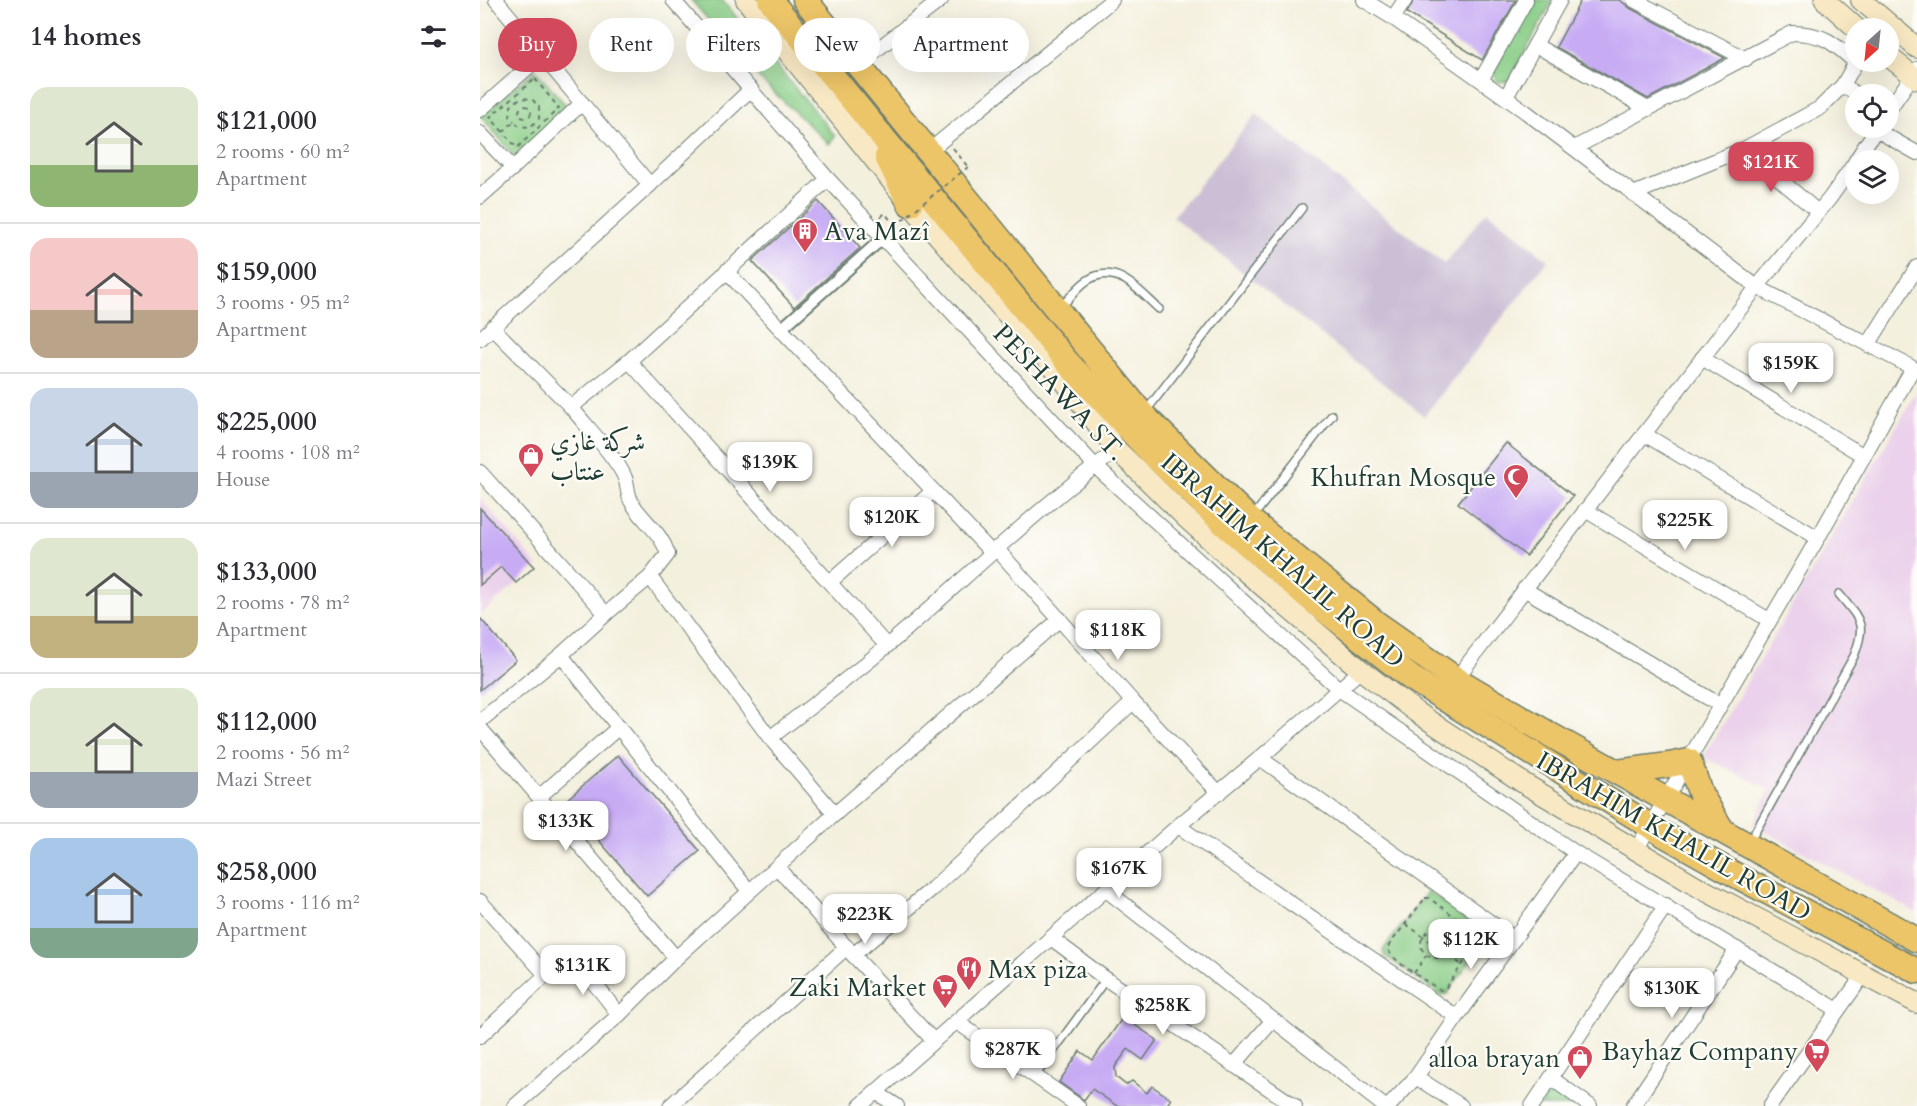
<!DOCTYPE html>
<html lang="en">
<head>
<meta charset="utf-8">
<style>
	body { margin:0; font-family:Cardo,Amiri,serif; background:#f2f2f3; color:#2b2b33; height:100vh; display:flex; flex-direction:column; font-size:22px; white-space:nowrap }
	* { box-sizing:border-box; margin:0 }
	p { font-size:20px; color:#7c7c81 }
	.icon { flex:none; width:33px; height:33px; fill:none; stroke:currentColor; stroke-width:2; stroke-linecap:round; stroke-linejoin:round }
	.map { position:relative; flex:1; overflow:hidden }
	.details { display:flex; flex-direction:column; background:#fff; width:480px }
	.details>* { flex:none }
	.guide { position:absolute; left:18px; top:18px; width:570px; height:54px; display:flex; gap:12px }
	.needle { width:39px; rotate:207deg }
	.buttons { position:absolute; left:1365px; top:18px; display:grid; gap:12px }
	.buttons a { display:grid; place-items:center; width:54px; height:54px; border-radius:50%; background:#fff; box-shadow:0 6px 24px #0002; font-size:30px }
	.price { position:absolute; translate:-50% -51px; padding:0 14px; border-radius:12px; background:#fff; color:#222; font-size:20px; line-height:39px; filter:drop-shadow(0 2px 3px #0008) }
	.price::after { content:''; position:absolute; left:50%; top:36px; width:18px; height:14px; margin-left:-9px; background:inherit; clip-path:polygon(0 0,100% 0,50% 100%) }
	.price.current { background:#d1495b; color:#fff }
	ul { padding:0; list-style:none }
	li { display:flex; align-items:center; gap:18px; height:150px; padding:0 30px }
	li+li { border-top:2px solid #e1e1e2 }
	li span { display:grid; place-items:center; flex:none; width:168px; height:120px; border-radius:18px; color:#555 }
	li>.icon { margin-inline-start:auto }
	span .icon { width:72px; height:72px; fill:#fffc; stroke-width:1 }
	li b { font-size:26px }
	h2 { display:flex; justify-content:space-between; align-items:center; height:72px; padding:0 30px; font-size:26px }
	.tag { padding:0 21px; border-radius:27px; background:#fff; box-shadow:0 6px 24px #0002; font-size:21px; line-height:54px }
	.tag.current { background:#d1495b; color:#fff }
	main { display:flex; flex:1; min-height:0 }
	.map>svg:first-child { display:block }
	.built { fill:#ebd1eb }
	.industrial { fill:#cbbfd5 }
	.green { fill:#89cd87; stroke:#54855e; stroke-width:1.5 }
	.building { fill:#c7acf4 }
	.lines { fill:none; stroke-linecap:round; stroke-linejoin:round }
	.service-casing { stroke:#6a7c70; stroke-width:10 }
	.pedestrian-casing { stroke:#6a7c70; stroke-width:14 }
	.minor-casing { stroke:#6a7c70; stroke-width:16 }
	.secondary-casing { stroke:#6a7c70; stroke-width:22 }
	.trunk-casing { stroke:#6a7c70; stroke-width:27 }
	.path { stroke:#6a7c70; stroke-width:2; stroke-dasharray:4.5 4.5; stroke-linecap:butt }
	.service { stroke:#fff; stroke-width:7 }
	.pedestrian { stroke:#fff; stroke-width:10 }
	.minor { stroke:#fff; stroke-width:14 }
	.secondary { stroke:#f8e8c3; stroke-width:20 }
	.trunk { stroke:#edc569; stroke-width:24 }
	.path-bridge { stroke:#6a7c70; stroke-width:2; stroke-dasharray:4.5 4.5; stroke-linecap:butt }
	.labels { text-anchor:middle; stroke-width:4.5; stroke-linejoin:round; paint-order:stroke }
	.poi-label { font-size:26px; fill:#1f3d34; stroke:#fdfcf7; text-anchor:end }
	.street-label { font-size:26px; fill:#1f3d34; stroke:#fdfcf7 }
</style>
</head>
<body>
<main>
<section class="details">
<h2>14 homes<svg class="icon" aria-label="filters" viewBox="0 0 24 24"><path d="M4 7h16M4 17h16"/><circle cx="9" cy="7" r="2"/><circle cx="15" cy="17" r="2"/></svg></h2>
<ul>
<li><span style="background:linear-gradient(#dfe7d0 65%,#8fb573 0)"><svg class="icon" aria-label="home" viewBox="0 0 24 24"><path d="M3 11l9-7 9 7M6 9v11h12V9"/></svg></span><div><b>$121,000</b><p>2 rooms · 60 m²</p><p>Apartment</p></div></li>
<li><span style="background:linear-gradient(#f6c9c9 60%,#b9a48a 0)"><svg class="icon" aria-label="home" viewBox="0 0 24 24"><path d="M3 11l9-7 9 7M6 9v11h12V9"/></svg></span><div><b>$159,000</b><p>3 rooms · 95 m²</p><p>Apartment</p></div></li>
<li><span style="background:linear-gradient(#c9d6e8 70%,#9aa5b1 0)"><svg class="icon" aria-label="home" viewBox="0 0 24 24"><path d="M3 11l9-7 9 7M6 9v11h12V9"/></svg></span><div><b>$225,000</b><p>4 rooms · 108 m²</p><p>House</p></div></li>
<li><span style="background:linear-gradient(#dfe7d0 65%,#c2b280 0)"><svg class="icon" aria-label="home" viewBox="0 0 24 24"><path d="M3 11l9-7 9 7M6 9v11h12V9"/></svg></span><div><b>$133,000</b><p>2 rooms · 78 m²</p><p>Apartment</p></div></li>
<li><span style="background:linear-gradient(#dfe7d0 70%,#9aa5b1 0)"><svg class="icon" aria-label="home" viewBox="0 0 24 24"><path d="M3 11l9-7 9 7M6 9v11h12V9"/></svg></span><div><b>$112,000</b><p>2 rooms · 56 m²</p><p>Mazi Street</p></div></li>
<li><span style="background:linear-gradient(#a9c7e8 75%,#7fa58c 0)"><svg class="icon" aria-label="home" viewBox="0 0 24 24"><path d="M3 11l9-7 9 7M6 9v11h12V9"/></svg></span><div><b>$258,000</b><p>3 rooms · 116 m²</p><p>Apartment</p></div></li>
</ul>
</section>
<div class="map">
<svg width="1437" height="1106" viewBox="0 0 1437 1106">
	<rect width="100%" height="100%" fill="#fdfcf7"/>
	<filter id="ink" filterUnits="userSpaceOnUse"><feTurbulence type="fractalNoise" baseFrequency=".0167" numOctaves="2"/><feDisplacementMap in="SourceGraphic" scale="12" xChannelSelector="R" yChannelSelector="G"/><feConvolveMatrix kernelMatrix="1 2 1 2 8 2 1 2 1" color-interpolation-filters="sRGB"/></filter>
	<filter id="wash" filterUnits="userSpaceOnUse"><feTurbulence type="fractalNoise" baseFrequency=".008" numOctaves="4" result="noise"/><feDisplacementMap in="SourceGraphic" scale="24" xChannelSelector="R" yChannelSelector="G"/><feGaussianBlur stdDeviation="1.35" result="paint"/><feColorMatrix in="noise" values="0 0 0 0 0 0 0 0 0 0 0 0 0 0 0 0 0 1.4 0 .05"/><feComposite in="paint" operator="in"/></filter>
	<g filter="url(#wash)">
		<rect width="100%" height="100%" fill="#f4f0de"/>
		<!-- built -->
		<g class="built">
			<polygon points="1437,391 1437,913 1273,825 1290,789 1223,757"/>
			<polygon points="0,498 58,566 0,615"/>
		</g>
		<!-- industrial -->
		<polygon class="industrial" points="776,114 964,264 1007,211 1068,260 944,416 693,217"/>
		<!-- green -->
		<g class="green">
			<polygon points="211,0 242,0 355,136 349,144 282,81"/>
			<polygon points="1052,0 1073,0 1029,81 1017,82 1013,72"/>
			<polygon points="55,70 90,110 34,156 1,116"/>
			<polygon points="948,891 1004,933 1005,939 967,994 961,995 904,955 903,950"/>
			<polygon points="1073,1085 1103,1106 1060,1106"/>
		</g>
		<g id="blocks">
			<!-- building -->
			<g class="building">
				<polygon points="934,0 1036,0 1002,60 927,13"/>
				<polygon points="1101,0 1140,0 1150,8 1245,58 1168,99 1076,47"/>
				<polygon points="338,201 380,248 314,307 272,261"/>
				<polygon points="1026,443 1093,496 1046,556 978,503"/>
				<polygon points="0,508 54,567 36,583 21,567 0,585"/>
				<polygon points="0,618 36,660 0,690"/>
				<polygon points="138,755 220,851 167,896 85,801"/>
				<polygon points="643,1017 677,1040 663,1060 648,1049 635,1067 636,1077 646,1085 652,1081 667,1093 672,1086 691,1099 686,1106 637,1106 612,1089 604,1100 579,1082 600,1051 613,1060"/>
			</g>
		</g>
	</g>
	<g filter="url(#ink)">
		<use href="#blocks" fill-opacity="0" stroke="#6a7c70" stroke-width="1.5"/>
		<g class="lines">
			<defs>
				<g id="service">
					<path d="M581,307C589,299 598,286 608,280C637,262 659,291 679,309"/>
					<polyline points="666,411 822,208"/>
					<polyline points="772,518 852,415"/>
					<path d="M1270,841L1374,656C1387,623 1380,620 1359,594"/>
					<polyline points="555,1076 626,979"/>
				</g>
				<polyline id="pedestrian" points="301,329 403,238"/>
				<g id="minor">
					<polyline points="16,0 170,185 271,89"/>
					<polyline points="193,0 348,179 615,466 859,689 1096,853 1358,1010"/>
					<polyline points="884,0 913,18 1046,112 1277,287 976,679"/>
					<polyline points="1154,0 1266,59"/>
					<polyline points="913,18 925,0"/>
					<polyline points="1055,45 1168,109"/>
					<polyline points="377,65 461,0"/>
					<polyline points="1001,80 1046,0"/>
					<polyline points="1363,85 1376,94"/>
					<polyline points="1026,97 1080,0"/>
					<polyline points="0,110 62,55"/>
					<polyline points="1408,111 1437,69"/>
					<polyline points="1396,130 1437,153"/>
					<polyline points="0,133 33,168 102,103"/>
					<path d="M1094,148L1312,33C1343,33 1354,43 1375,62"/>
					<polyline points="1264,149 1338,212"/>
					<polyline points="449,151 632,0"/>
					<polyline points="1376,160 1397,128"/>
					<polyline points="1153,194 1264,149 1340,108 1363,85 1376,62"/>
					<polyline points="0,197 33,168"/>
					<polyline points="246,271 511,552"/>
					<polyline points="12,327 91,407"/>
					<polyline points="0,339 170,185"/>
					<polyline points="1388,345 1437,267"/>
					<polyline points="1222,358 1384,456"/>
					<polyline points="149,361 407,646"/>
					<polyline points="1164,434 1338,538"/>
					<polyline points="0,472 126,614 81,655 0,721"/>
					<polyline points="1105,510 1289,620"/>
					<polyline points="516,548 653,702 739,793"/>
					<polyline points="170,577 290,738 355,814"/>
					<polyline points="350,582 453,491"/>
					<polyline points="1044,589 1240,705"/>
					<path d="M126,614L170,577L188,554C180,530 162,521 151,501C147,493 148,485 145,478C138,459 105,425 91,407L149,361L348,179"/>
					<polyline points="81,655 269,891"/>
					<polyline points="0,728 196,958"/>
					<path d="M290,738C329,707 370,678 408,645C484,580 556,509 637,450"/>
					<polyline points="780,758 1034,939"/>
					<polyline points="60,796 139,727"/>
					<polyline points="698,826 977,1017"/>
					<polyline points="1156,850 1338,538 1433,368 1277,287 1350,198 1376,161"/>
					<polyline points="297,867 373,955 454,1041"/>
					<polyline points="626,890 904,1106"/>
					<polyline points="0,901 66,975 0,1036"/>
					<polyline points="571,938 626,979 815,1106"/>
					<polyline points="373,955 453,888 653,702"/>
					<path d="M66,975L83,962C107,968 124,996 139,1015"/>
					<polyline points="470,1027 477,1022 598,1106"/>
					<polyline points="754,1065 793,1020"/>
					<polyline points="936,1077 981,1106"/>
					<polyline points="1071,1078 1110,1106"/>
					<polyline points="397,1093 417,1106"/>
					<polyline points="35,1106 139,1015 196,958 355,814 580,619"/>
					<polyline points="190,1106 367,947"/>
					<polyline points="380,1106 698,826 780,758 881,670"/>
					<polyline points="909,1106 936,1077 977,1017 1096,853"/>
					<polyline points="1052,1106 1186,905"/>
					<polyline points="1153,1106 1257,949"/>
					<polyline points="1290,1106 1384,974"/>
				</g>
				<g id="secondary">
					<polyline points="266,0 430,204 575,369 637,450 705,517 767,573 881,670 936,712 1045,784 1220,888 1437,1003"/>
					<polyline points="1345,0 1376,28"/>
					<polyline points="1381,0 1437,48"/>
					<polyline points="1408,56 1437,79"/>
				</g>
				<g id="trunk">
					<polyline points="290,0 588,363 676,458 744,524 827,596 931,678 1183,834 1261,878 1437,971"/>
					<polyline points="325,0 663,415 770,520 896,623 976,679 1074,737 1437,940"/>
					<polyline points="407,157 430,204"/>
					<polyline points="1137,772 1189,765 1209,761 1221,795 1242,830"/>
				</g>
			</defs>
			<!-- service casing -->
			<use href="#service" class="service-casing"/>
			<!-- pedestrian casing -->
			<use href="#pedestrian" class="pedestrian-casing"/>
			<!-- minor casing -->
			<use href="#minor" class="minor-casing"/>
			<!-- secondary casing -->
			<use href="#secondary" class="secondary-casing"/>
			<!-- trunk casing -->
			<use href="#trunk" class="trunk-casing"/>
			<!-- path -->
			<g class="path">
				<polygon points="55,79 79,108 37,148 10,117"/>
				<circle cx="45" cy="112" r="6"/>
				<polyline points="23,132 34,121 39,126 50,127 59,119 59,107 52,99 40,98 31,106 30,117 34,121"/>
				<polyline points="473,148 488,167"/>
				<polyline points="401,217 405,213 415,226"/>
				<path d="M945,898H949L1000,935L999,941L965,989L960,990C945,980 915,964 907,948Z"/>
				<polyline points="926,924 982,965"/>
				<circle cx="955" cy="944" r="14"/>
				<polyline points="963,933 975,917"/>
				<circle cx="955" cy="944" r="5.5"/>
				<polyline points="934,973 946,956"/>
			</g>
			<!-- service -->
			<use href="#service" class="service"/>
			<!-- pedestrian -->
			<use href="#pedestrian" class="pedestrian"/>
			<!-- minor -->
			<use href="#minor" class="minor"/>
			<!-- secondary -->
			<use href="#secondary" class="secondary"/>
			<!-- trunk -->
			<use href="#trunk" class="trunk"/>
			<!-- path-bridge -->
			<polyline class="path-bridge" points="415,226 488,167"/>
		</g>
	</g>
	<!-- icons -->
	<defs>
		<symbol id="building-pin" viewBox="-11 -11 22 30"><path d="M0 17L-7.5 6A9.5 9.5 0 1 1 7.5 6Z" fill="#d1495b" stroke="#fdfcf7"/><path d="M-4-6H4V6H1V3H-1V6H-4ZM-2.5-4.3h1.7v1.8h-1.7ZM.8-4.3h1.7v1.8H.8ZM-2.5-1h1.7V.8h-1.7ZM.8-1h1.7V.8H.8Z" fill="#fff"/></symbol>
		<symbol id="shop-pin" viewBox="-11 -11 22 30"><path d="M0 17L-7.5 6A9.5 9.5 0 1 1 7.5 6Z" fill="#d1495b" stroke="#fdfcf7"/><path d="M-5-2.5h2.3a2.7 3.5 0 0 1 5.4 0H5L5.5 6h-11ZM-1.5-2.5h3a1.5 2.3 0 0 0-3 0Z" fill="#fff"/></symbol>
		<symbol id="mosque-pin" viewBox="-11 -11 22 30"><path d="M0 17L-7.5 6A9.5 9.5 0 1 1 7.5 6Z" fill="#d1495b" stroke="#fdfcf7"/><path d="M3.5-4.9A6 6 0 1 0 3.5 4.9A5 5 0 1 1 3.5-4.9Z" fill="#fff"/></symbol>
		<symbol id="restaurant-pin" viewBox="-11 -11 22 30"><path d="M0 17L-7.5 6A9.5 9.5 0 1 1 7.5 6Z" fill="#d1495b" stroke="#fdfcf7"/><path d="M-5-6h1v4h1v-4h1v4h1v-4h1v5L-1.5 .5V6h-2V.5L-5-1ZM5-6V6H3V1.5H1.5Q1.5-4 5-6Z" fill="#fff"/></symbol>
		<symbol id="supermarket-pin" viewBox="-11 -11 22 30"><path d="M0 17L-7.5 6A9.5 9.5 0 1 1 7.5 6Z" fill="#d1495b" stroke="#fdfcf7"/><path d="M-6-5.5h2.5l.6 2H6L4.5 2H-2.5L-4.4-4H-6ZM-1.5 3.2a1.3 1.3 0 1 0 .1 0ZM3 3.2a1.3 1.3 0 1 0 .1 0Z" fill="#fff"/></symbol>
	</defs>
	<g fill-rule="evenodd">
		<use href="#building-pin" x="310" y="216" width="30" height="40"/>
		<use href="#shop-pin" x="36" y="441" width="30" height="40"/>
		<use href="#mosque-pin" x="1021" y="462" width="30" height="40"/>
		<use href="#restaurant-pin" x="474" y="954" width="30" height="40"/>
		<use href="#supermarket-pin" x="450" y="972" width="30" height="40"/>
		<use href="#supermarket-pin" x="1322" y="1036" width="30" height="40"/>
		<use href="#shop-pin" x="1085" y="1043" width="30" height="40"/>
	</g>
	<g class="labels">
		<!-- poi labels -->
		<g class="poi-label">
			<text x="344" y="240" text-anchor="start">Ava Mazî</text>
			<text x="70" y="450" text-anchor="start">شركة غازي<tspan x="70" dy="30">عنتاب</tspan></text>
			<text x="1016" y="486">Khufran Mosque</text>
			<text x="508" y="978" text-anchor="start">Max piza</text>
			<text x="446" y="996">Zaki Market</text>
			<text x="1318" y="1060">Bayhaz Company</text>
			<text x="1080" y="1067">alloa brayan</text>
		</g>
		<!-- street labels -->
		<g class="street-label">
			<text transform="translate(580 392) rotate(46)" y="9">PESHAWA ST.</text>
			<text transform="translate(803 560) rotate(41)" y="9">IBRAHIM KHALIL ROAD</text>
			<text transform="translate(1194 836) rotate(30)" y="9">IBRAHIM KHALIL ROAD</text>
		</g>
	</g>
</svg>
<div class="buttons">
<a><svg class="needle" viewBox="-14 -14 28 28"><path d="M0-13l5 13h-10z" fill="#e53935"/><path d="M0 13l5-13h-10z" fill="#7c7c81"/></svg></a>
<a><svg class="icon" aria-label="locate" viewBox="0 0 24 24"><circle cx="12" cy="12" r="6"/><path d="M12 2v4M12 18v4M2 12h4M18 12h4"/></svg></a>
<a><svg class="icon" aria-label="layers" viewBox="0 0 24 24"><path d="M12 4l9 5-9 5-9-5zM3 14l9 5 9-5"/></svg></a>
</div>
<b class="price current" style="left:1291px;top:193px">$121K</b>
<b class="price" style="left:1311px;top:394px">$159K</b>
<b class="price" style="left:290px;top:493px">$139K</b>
<b class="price" style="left:412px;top:548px">$120K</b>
<b class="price" style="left:1205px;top:551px">$225K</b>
<b class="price" style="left:638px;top:661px">$118K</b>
<b class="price" style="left:86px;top:852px">$133K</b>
<b class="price" style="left:639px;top:899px">$167K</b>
<b class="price" style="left:385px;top:945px">$223K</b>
<b class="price" style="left:991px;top:970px">$112K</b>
<b class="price" style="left:103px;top:996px">$131K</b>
<b class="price" style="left:1192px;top:1019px">$130K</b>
<b class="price" style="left:683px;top:1036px">$258K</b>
<b class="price" style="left:533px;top:1080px">$287K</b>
<div class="guide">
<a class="tag current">Buy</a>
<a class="tag">Rent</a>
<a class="tag">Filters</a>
<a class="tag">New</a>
<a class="tag">Apartment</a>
</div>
</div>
</main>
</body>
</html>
